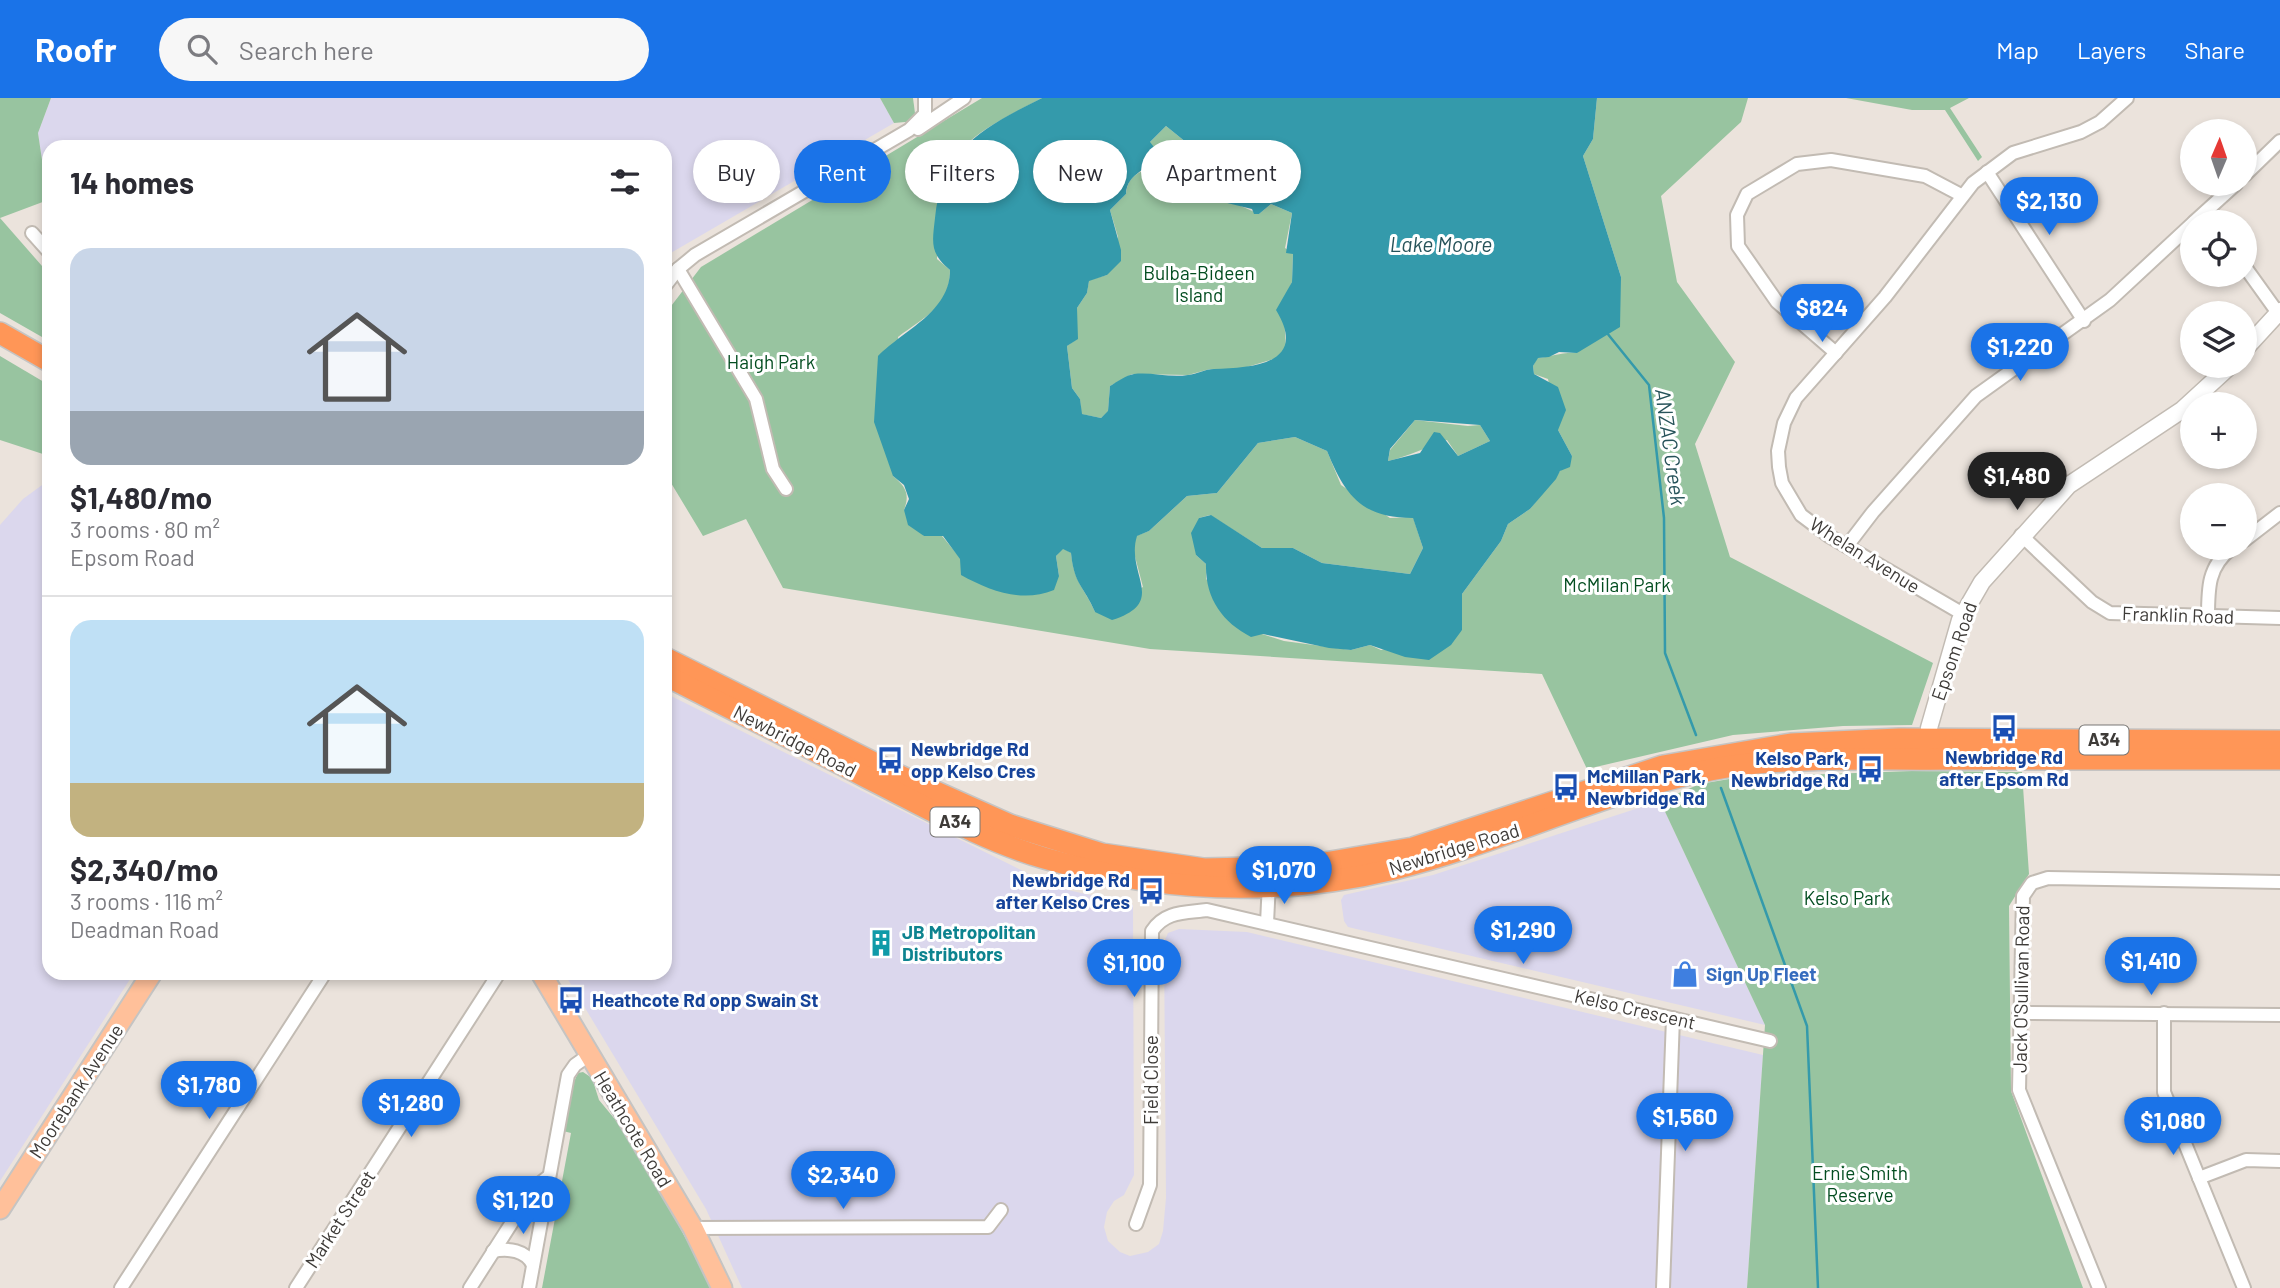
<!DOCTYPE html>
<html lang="en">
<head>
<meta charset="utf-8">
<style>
	body { margin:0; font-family:Barlow,sans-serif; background:#f7f7f7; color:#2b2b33; height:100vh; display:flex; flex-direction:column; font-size:26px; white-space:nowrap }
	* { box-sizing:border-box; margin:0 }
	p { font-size:23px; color:#7c7c81 }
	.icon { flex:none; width:38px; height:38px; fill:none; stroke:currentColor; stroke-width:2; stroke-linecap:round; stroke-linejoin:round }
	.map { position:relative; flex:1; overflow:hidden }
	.sheet { position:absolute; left:42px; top:42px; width:630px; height:840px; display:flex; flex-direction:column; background:#fff; border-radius:21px; box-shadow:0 4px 10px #0003 }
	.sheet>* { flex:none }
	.banner { position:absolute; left:693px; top:42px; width:665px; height:63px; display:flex; gap:14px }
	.needle { width:46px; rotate:2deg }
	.controls { position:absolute; left:2180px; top:21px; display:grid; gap:14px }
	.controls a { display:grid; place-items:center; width:77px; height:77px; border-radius:50%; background:#fff; box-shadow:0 4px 10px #0003; font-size:35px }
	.price { position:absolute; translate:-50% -60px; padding:0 16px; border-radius:24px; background:#1a73e8; color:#fff; font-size:23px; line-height:46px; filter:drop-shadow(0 2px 4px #0008) }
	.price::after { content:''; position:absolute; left:50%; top:42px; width:21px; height:16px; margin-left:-10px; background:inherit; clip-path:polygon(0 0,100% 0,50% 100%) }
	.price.current { background:#222; color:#fff }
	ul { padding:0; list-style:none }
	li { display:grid; align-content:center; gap:14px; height:371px; padding:0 28px }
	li+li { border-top:2px solid #e1e1e2 }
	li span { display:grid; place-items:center; height:217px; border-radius:21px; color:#555 }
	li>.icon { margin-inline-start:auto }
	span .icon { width:126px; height:126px; fill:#fffc; stroke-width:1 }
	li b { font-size:30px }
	h2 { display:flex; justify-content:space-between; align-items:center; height:84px; padding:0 28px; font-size:30px }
	.pill { padding:0 24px; border-radius:32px; background:#fff; box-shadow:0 4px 10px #0003; font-size:24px; line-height:63px }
	.pill.current { background:#1a73e8; color:#fff }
	header { display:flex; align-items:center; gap:42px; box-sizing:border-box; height:98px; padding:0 35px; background:#1a73e8; color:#fff }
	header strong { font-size:33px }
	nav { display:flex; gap:38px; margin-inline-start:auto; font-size:24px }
	.search { width:490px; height:63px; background:#f7f7f7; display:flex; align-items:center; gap:18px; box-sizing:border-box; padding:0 24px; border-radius:38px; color:#7c7c81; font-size:26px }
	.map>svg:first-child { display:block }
	.industrial { fill:#dbd7ed }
	.green { fill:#98c4a0 }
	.water { fill:#349aab; fill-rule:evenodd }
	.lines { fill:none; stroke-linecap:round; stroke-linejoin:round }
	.stream { stroke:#349aab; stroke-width:2.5 }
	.street-casing { stroke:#c2bbb3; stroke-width:16 }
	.secondary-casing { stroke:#c2bbb3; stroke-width:19 }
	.primary-casing { stroke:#c5c4c3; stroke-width:23 }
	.highway-casing { stroke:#c5c4c3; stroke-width:24 }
	.street { stroke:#fff; stroke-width:12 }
	.secondary { stroke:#fff; stroke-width:16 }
	.primary { stroke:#ffc09a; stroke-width:19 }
	.highway { stroke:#ff9657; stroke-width:21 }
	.labels { text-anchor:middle; stroke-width:6; stroke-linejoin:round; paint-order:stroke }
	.shield { fill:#fff; stroke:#787674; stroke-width:2 }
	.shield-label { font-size:18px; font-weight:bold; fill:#3e3b38 }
	.park-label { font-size:19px; fill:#034d20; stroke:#fff }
	.street-label { font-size:19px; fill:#3e3b38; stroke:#fff }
	.transit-label { font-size:19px; font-weight:bold; fill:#164399; stroke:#fff; text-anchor:start }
	.culture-label { font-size:19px; font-weight:bold; fill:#0d838f; stroke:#fff; text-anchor:start }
	.shop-label { font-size:19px; font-weight:bold; fill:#366cbe; stroke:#fff; text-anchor:start }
	.water-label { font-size:21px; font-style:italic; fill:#27535a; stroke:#fff }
</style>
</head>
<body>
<header>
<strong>Roofr</strong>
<div class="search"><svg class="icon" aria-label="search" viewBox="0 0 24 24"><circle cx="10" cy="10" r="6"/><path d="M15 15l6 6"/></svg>Search here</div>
<nav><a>Map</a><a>Layers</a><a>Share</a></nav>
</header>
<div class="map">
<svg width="2280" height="1190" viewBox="0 0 2280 1190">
	<rect width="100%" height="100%" fill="#ebe3dc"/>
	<!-- industrial -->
	<g class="industrial">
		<polygon points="51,0 880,0 894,25 669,156 665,161 665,49 49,49 49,109 38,35"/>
		<polygon points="49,382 49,875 134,875 0,1083 0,427 23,401"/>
		<polygon points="665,595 1055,789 1133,807 1134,1077 1124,1097 1114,1103 1107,1114 1104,1129 1108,1143 1120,1154 1130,1158 1148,1154 1159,1146 1163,1133 1166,1100 1164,844 1168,835 1179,831 1247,834 1763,957 1747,1190 742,1190 706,1111 564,875 665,875"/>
		<polygon points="1660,703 1765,927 1348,829 1344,823 1341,802 1344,797 1433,777"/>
	</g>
	<!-- green -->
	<g class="green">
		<polygon points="0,0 51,0 38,35 48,102 0,120 49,176 49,243 0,215"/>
		<polygon points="880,0 913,0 916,23 894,25"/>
		<path d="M982,0H1042C1002,22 952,41 940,90C935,112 938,139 937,161L950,172C950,209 924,219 898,239L893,378C906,389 910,396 904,412L924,438H942L961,461L1059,478L1056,458L1063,450L1071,455C1074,485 1084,489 1095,514L1143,489L1133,451L1136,438L1149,433L1187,398L1217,395L1258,345L1295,339L1327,353L1341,387L1390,420L1413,419L1423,450L1410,476L1322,465L1293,450H1262L1210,417L1199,420L1196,457L1206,466V481L1262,536L1284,543L1351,552L1370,547L1381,552L1462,532V496L1501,443L1508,426L1530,411L1572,358L1558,332L1548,281L1534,276L1533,268L1537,260C1553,259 1560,254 1577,255L1621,179L1583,58L1593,41L1597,0H1748L1741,24L1661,98L1677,184L1735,264L1695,346L1730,459L1933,565L1912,627L1843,628L1733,637L1587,671L1542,576L1150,551L783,490L746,421L703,438L665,375V216L701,169Z"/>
		<polygon points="1846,0 1969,0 1950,10 1982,59 1978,63 1945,12 1912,12"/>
		<path d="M1166,28L1187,45C1189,67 1196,75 1215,84L1223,104L1234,105L1259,116L1271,106L1292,115L1285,150L1293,155L1292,184L1283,204L1286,249L1280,259L1237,272L1210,271L1188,277L1132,276L1110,288L1108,314L1101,320L1081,316L1080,301L1072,290L1067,248L1077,241V210L1087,195L1089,182L1107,177L1118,139L1110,112L1126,96C1127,82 1134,76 1147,71L1150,44Z"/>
		<polygon points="0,258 49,287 49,358 0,342"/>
		<path d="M1415,322L1468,328L1480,327L1490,343L1458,358L1447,342C1426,349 1410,358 1388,363L1390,352Z"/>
		<polygon points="1912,673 2022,674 2029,776 2009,808 2011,993 2083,1190 1747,1190 1765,927 1660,703 1700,686 1741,679"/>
		<polygon points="583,974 592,980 599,1002 623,1031 652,1079 713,1190 542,1190 571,1035 563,1033 573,986 578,975"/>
	</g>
	<!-- water -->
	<path class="water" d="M1042,0H1597L1593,41L1583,58L1621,179L1620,229L1577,255L1559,254L1549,259L1538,260L1533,268L1534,276L1558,289L1566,312L1558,332L1572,358L1570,369L1560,373L1556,381L1530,411L1508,426L1501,443L1462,496V532L1451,547L1429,562L1405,559L1370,547L1351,552L1329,550L1263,536L1251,539C1222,524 1205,500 1206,466L1196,457L1191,435L1199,420L1211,417L1262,450H1293L1322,465L1410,476L1423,450L1413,420C1361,420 1345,397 1327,353L1295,339L1258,345L1217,395L1187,398L1149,433L1137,438C1125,476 1169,504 1112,522L1095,514C1084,488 1074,487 1071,455L1063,451L1056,458L1059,478L1054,492C1022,505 990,493 961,477L960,461L943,438H924L908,427L904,412L909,401L904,387L893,378L874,324L878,258C905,231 950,214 950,172C930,155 932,146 935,120C942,50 984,29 1042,0ZM1166,28L1187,45L1192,71L1215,84L1223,104L1252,111L1254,116H1259L1271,106L1292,115L1286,155L1293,156L1292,184L1276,212C1309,266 1253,270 1214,271C1205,271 1197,276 1188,277C1170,280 1152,274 1134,276C1126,277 1117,284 1110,288L1108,313L1101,320L1082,316L1080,301L1072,290L1067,248L1078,241L1077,210L1087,195L1089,183L1107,177L1121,163V152L1110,112L1126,96C1127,73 1151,74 1157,53L1150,44ZM1415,322L1480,327L1490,343L1458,358L1440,335L1434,334L1420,355L1388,363L1390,351Z"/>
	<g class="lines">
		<!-- stream -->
		<g class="stream">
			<polyline points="1607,235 1649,287 1664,420 1665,555 1696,637"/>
			<polyline points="1721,690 1807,928 1818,1190"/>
		</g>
		<defs>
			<g id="street">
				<polyline points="918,31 964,0"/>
				<polyline points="1987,74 2084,223"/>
				<polyline points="2245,77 2280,43"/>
				<polyline points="2194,124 2236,86"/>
				<polyline points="32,135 49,154"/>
				<polyline points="2245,169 2278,215"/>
				<polyline points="678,171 756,301 773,371 786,391"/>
				<polyline points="665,188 678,171 695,157 909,32 925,16 925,0"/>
				<polyline points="1836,255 1777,204 1738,148 1737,117 1747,96 1797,66 1831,62 1925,78 1961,97"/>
				<polyline points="2021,437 2092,504 2110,515 2280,520"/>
				<polyline points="2245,442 2280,415"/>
				<polyline points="1847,448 1873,414 1976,298 2110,202 2193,125"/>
				<polyline points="1963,516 1829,438 1801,417 1782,385 1779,369 1778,353 1784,325 1796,300 1885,199 1973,85 2013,55 2081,34 2100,24 2127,0"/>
				<path d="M2208,519C2208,490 2208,468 2232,450"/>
				<polyline points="1267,825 1269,784"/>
				<polyline points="2019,915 2280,917"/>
				<polyline points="2164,915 2164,994 2244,1190"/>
				<polyline points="2199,1080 2246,1062 2280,1063"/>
				<path d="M1136,1126L1150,1087L1152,833C1165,813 1185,815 1207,812L1770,943"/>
				<polyline points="693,1130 988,1129 1001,1112"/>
				<path d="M493,1153C508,1150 526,1152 533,1167"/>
				<polyline points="121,1190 325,875"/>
				<polyline points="296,1190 499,875"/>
				<polyline points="470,1190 534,1090 548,1079"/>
				<polyline points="529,1190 568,977 575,967 589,957"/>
				<polyline points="1663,1190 1673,920"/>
				<polyline points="2099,1190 2019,992 2023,798 2032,785 2048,780 2280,784"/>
			</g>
			<g id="secondary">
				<polyline points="2245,251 2280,213"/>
				<polyline points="1928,651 1929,630 1960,522 1982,484 2069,387 2182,312 2230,268"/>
			</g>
			<g id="primary">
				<polyline points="541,875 693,1130 722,1190"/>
				<polyline points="0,1111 152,875"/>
			</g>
			<g id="highway">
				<polyline points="0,235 49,263"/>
				<polyline points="665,560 900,678 1010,727 1102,756 1204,771 1301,769 1413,750 1663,668 1791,646 1899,641 2280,643"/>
				<path d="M665,577C733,612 801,645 868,680C926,709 982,742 1044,760C1159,794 1278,799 1394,771C1508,743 1616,686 1732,668C1805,658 1879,662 1951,661C2061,661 2170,661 2280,661"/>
			</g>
		</defs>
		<!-- street casing -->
		<use href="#street" class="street-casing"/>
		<!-- secondary casing -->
		<use href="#secondary" class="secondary-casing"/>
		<!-- primary casing -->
		<use href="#primary" class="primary-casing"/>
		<!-- highway casing -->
		<use href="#highway" class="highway-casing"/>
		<!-- street -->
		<use href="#street" class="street"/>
		<!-- secondary -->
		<use href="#secondary" class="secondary"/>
		<!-- primary -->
		<use href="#primary" class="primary"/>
		<!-- highway -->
		<use href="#highway" class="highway"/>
	</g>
	<!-- icons -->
	<defs>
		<symbol id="bus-bare" viewBox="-9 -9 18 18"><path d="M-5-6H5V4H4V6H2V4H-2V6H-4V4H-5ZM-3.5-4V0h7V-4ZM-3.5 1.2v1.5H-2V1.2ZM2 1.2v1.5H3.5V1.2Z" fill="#1a4fb4" stroke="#fff" stroke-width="2.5" paint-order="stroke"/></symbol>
		<symbol id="building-bare" viewBox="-9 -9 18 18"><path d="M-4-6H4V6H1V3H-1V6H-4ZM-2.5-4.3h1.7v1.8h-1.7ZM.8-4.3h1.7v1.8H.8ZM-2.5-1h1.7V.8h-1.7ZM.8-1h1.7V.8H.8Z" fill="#0f9aa8" stroke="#fff" stroke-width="2.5" paint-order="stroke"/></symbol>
		<symbol id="shop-bare" viewBox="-9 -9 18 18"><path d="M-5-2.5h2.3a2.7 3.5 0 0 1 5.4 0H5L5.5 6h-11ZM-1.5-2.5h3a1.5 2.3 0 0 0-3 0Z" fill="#3f7fe0" stroke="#fff" stroke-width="2.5" paint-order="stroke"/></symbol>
	</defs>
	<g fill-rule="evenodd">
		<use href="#bus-bare" x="1985" y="611" width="38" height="38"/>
		<use href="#bus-bare" x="871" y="643" width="38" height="38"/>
		<use href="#bus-bare" x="1851" y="652" width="38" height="38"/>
		<use href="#bus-bare" x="1547" y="670" width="38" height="38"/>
		<use href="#bus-bare" x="1132" y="774" width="38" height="38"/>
		<use href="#building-bare" x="862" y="826" width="38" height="38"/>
		<use href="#shop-bare" x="1666" y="857" width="38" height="38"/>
		<use href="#bus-bare" x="552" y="883" width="38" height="38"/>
	</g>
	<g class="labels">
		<!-- shield labels -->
		<g class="shield">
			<rect x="2079.5" y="627.5" width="49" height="29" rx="5"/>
			<rect x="930.5" y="709.5" width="49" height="29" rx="5"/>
		</g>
		<g class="shield-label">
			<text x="2104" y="648">A34</text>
			<text x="955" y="730">A34</text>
		</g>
		<!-- park labels -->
		<g class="park-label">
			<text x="1199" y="182">Bulba-Bideen<tspan x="1199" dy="22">Island</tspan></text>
			<text x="771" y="271">Haigh Park</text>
			<text x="1617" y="494">McMilan Park</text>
			<text x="1847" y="807">Kelso Park</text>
			<text x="1860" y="1082">Ernie Smith<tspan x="1860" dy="22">Reserve</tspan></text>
		</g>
		<!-- street labels -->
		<g class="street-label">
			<text transform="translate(1865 457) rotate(32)" y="7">Whelan Avenue</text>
			<text transform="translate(2178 517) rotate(2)" y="7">Franklin Road</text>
			<text transform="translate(1954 553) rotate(-71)" y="7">Epsom Road</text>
			<text transform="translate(795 643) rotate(27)" y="7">Newbridge Road</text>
			<text transform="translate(1454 751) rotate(-17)" y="7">Newbridge Road</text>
			<text transform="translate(2021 891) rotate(-89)" y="7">Jack O'Sullivan Road</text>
			<text transform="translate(1635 911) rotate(13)" y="7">Kelso Crescent</text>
			<text transform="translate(1151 982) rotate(-90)" y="7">Field Close</text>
			<text transform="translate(76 993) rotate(-57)" y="7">Moorebank Avenue</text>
			<text transform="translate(633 1031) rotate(59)" y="7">Heathcote Road</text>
			<text transform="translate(340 1121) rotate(-57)" y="7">Market Street</text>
		</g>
		<!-- transit labels -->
		<g class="transit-label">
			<text x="911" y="658">Newbridge Rd<tspan x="911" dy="22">opp Kelso Cres</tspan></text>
			<text x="2004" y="666" text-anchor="middle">Newbridge Rd<tspan x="2004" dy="22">after Epsom Rd</tspan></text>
			<text x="1849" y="667" text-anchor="end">Kelso Park,<tspan x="1849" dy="22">Newbridge Rd</tspan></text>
			<text x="1587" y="685">McMillan Park,<tspan x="1587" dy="22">Newbridge Rd</tspan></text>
			<text x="1130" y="789" text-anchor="end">Newbridge Rd<tspan x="1130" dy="22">after Kelso Cres</tspan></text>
			<text x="592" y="909">Heathcote Rd opp Swain St</text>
		</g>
		<!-- culture labels -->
		<g class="culture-label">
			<text x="902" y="841">JB Metropolitan<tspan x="902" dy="22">Distributors</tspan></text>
		</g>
		<!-- shop labels -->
		<g class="shop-label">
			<text x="1706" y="883">Sign Up Fleet</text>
		</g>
		<!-- water labels -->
		<g class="water-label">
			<text x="1441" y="154">Lake Moore</text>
			<text transform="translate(1670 349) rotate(82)" y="7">ANZAC Creek</text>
		</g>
	</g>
</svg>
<div class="controls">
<a><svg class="needle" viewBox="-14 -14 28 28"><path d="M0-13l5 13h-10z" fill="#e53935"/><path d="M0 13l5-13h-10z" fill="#7c7c81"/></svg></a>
<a><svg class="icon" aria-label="locate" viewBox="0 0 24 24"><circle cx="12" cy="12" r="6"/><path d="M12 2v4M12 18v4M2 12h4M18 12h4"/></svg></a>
<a><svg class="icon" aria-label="layers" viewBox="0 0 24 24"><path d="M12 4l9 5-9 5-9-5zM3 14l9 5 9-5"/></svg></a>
<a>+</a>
<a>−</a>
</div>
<b class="price" style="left:2049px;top:139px">$2,130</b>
<b class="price" style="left:1822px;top:246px">$824</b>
<b class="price" style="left:2020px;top:285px">$1,220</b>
<b class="price current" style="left:2017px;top:414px">$1,480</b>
<b class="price" style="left:1284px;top:808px">$1,070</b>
<b class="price" style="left:1523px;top:868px">$1,290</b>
<b class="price" style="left:2151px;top:899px">$1,410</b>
<b class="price" style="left:1134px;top:901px">$1,100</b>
<b class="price" style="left:209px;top:1023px">$1,780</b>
<b class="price" style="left:411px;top:1041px">$1,280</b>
<b class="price" style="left:1685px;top:1055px">$1,560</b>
<b class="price" style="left:2173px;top:1059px">$1,080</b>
<b class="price" style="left:843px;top:1113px">$2,340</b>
<b class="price" style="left:523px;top:1138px">$1,120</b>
<div class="banner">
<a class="pill">Buy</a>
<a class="pill current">Rent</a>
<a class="pill">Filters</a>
<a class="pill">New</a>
<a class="pill">Apartment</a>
</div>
<section class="sheet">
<h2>14 homes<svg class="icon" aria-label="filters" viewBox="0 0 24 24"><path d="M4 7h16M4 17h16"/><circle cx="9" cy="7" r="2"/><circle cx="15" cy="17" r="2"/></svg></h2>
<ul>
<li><span style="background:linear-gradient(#c9d6e8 75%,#9aa5b1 0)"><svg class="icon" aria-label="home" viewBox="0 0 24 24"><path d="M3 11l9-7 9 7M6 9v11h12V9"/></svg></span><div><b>$1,480/mo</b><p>3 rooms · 80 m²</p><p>Epsom Road</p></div></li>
<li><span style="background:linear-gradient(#bfe0f5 75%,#c2b280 0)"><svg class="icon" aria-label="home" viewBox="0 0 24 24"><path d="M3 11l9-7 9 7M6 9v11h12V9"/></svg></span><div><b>$2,340/mo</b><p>3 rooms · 116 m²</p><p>Deadman Road</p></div></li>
</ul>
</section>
</div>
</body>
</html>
